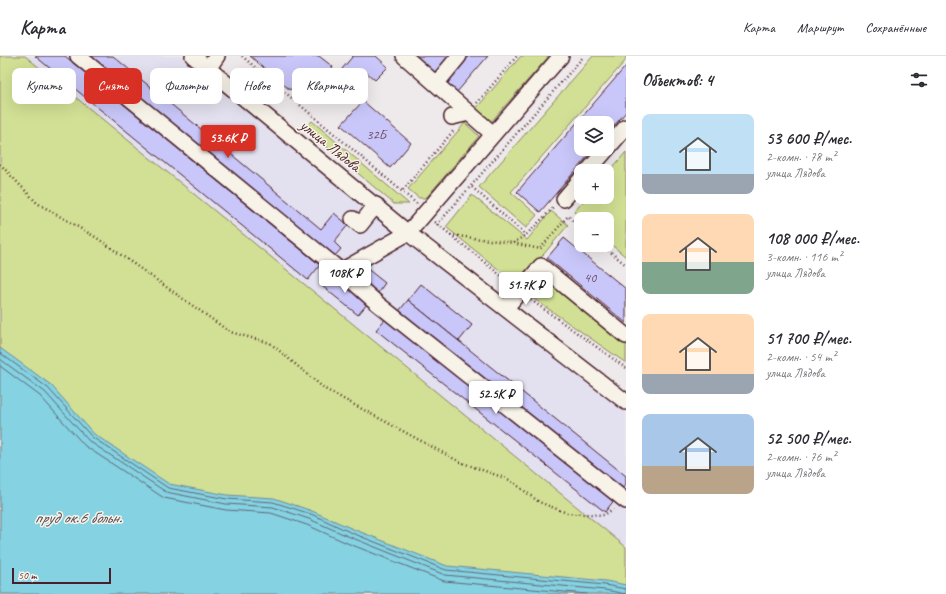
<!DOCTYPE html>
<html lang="ru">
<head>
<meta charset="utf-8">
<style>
	body { margin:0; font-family:Caveat,sans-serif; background:#f2f2f3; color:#2b2b33; height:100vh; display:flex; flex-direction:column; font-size:15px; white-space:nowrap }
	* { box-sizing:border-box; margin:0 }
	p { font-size:13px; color:#7c7c81 }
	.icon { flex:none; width:22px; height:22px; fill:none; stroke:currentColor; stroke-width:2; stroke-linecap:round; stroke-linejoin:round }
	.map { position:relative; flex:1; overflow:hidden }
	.sheet { display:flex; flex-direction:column; background:#fff; width:320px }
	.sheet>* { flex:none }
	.top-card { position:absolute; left:12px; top:12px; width:380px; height:36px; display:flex; gap:8px }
	.fabs { position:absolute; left:574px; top:60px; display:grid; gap:8px }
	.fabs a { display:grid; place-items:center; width:40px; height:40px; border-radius:8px; background:#fff; box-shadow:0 4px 16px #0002; font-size:20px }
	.scale { position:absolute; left:12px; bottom:10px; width:99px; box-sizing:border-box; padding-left:4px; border:2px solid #4a1f2b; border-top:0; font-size:11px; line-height:14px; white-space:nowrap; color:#4a1f2b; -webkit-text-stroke:3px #f7f3e8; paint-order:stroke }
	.price { position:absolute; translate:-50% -34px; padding:0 9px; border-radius:4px; background:#fff; color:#222; font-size:13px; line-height:26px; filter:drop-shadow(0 1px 2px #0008) }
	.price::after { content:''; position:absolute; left:50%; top:24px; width:12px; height:9px; margin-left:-6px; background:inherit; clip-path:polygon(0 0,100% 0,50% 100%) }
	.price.current { background:#d93025; color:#fff }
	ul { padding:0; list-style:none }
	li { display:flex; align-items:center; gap:12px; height:100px; padding:0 16px }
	li span { display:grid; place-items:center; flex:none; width:112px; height:80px; border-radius:8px; color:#555 }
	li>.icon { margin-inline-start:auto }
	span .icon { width:48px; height:48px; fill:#fffc; stroke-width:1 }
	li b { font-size:17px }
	h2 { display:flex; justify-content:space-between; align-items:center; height:48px; padding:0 16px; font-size:17px }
	.pill { padding:0 14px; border-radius:8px; background:#fff; box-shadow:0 4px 16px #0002; font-size:14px; line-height:36px }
	.pill.current { background:#d93025; color:#fff }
	header { display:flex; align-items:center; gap:24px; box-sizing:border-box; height:56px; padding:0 20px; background:#fff; border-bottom:1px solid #e1e1e2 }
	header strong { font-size:19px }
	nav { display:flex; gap:22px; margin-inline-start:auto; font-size:14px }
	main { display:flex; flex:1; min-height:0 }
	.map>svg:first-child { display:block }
	.built { fill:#e3e0ef }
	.green { fill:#d1e094; stroke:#8e8060 }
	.water { fill:#84d2e2; stroke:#6d8a99 }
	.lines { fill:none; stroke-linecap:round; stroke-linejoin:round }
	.shore { stroke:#616774; stroke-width:1 }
	.building { fill:#c9c7f9; stroke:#4a1f2b }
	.minor-casing { stroke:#4a1f2b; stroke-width:18 }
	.path { stroke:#4a1f2b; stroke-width:2.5; stroke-dasharray:1 3; stroke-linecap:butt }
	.minor { stroke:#f7f3e8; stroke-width:15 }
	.labels { text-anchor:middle; stroke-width:3; stroke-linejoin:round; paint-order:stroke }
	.number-label { font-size:14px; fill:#6a495e }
	.street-label { font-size:16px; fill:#4a1f2b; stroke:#f7f3e8 }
	.water-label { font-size:17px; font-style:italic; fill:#584c59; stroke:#f7f3e8 }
</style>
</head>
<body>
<header>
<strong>Карта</strong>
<nav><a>Карта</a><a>Маршрут</a><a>Сохранённые</a></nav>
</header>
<main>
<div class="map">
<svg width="626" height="538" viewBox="0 0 626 538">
	<rect width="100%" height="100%" fill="#eeeaeb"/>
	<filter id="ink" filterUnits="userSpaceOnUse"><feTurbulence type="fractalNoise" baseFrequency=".025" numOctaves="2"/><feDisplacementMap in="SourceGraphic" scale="8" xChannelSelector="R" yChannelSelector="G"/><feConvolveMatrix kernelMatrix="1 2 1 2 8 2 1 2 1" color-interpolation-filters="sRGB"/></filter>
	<g filter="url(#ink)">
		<!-- built -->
		<polygon class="built" points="25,0 186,0 626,353 626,491"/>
		<!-- green -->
		<g class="green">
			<polygon points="0,0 25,0 626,491 626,538 0,538"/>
			<polygon points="521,0 549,0 489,68 474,55"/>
			<polygon points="593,0 626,0 626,4 511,136 537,159 526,172 479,131"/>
			<polygon points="312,65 409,148 394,148 305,72"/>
			<polygon points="465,67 479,80 426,142 419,142 408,133"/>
			<polygon points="626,96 626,201 607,185 607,163 582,163 574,156 587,141 607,141 607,118"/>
			<polygon points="472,139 527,184 551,155 568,169 518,229 446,171"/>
			<polygon points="543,219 626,286 626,307 527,238"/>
		</g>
		<!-- water -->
		<polygon class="water" points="0,292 51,329 94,378 169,428 227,439 274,442 312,455 353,473 447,510 606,525 626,529 626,538 0,538"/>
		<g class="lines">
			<!-- shore -->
			<g class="shore">
				<polyline points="0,297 48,332 92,381 168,432 227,443 273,446 311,458 352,477 446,514 605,529 626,533"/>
				<polyline points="0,303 45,336 89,385 166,436 226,448 273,451 309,463 350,481 445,519 605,534 626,538"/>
				<polyline points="0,310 40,340 85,390 164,442 226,454 271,457 307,469 347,487 444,525 587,538"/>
			</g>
		</g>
		<!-- building -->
		<g class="building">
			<polygon points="35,0 65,0 320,209 308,224"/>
			<polygon points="90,0 113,0 321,173 334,157 348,169 334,186 341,193 333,202"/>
			<polygon points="250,0 319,0 333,11 316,31 303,19 290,34"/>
			<polygon points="353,0 376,0 388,11 375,24 366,16 357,27 342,13"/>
			<polygon points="417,0 449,0 434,18 416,2"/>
			<polygon points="468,0 488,0 457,36 445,26"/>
			<polygon points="626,10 626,56 607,78 607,67 581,67 581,93 594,93 540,156 517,136"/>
			<polygon points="363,45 411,87 390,112 341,69"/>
			<polygon points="564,182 626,233 626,267 547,202"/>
			<polygon points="365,211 385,227 377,238 356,222"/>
			<polygon points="332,218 368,247 358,259 322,230"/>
			<polygon points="421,228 472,269 459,285 408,244"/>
			<polygon points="408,244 626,420 626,428 620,435 399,255"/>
			<polygon points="386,262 615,443 605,456 376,274"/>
		</g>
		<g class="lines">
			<defs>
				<g id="minor">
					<polyline points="78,0 341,215 378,248 626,445"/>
					<polyline points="193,0 408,177 626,346"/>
					<polyline points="404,0 493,78"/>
					<polyline points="208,13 217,0"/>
					<polyline points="436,28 459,0"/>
					<polyline points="452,61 469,57"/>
					<polyline points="588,115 626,71"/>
					<polyline points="564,143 581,123"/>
					<polyline points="353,163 360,169 376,149"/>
					<polyline points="341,215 408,177 561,0"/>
					<polyline points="506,252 541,210 626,280"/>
				</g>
			</defs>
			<!-- minor casing -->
			<use href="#minor" class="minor-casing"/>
			<!-- path -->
			<g class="path">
				<polyline points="242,0 417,148"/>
				<polyline points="477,47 517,0"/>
				<polyline points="0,108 37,147 97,182 230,276 270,287 325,333 460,406 510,424 539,446 567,457 604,459 613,453"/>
				<polyline points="472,131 526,179"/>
				<polyline points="403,134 454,74"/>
				<polyline points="435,166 510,227"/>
				<polyline points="437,169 584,0"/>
				<polyline points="450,179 513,187 540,193 568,160 581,171"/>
				<polyline points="513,187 526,179 554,151"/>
				<polyline points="602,189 626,209"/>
				<polyline points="531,244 626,312"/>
			</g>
			<!-- minor -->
			<use href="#minor" class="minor"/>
		</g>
	</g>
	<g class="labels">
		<!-- number labels -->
		<g class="number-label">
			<text x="376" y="83">32Б</text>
			<text x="590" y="226">40</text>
		</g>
		<!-- street labels -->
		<g class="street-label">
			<text transform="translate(331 89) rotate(39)" y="6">улица Лядова</text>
		</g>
		<!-- water labels -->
		<g class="water-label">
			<text x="78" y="467">пруд ок.6 больн.</text>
		</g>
	</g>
</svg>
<div class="fabs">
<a><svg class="icon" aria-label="layers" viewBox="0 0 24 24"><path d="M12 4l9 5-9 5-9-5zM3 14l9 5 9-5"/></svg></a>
<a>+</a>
<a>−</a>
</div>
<div class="scale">50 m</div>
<b class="price current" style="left:228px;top:103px">53.6K ₽</b>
<b class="price" style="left:345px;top:238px">108K ₽</b>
<b class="price" style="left:526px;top:250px">51.7K ₽</b>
<b class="price" style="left:496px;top:359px">52.5K ₽</b>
<div class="top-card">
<a class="pill">Купить</a>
<a class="pill current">Снять</a>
<a class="pill">Фильтры</a>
<a class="pill">Новое</a>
<a class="pill">Квартира</a>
</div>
</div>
<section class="sheet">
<h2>Объектов: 4<svg class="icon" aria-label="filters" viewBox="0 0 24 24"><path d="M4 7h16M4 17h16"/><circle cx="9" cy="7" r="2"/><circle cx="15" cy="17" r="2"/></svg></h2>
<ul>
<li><span style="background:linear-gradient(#bfe0f5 75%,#9aa5b1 0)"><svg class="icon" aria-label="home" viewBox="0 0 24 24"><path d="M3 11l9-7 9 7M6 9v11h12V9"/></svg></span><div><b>53 600 ₽/мес.</b><p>2-комн. · 78 m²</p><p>улица Лядова</p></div></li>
<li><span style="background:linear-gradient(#ffd9b3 60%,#7fa58c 0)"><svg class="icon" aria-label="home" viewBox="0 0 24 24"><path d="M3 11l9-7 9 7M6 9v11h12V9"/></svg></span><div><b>108 000 ₽/мес.</b><p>3-комн. · 116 m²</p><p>улица Лядова</p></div></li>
<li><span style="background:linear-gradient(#ffd9b3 75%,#9aa5b1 0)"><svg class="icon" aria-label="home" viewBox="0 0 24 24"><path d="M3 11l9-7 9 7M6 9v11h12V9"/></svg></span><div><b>51 700 ₽/мес.</b><p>2-комн. · 54 m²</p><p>улица Лядова</p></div></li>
<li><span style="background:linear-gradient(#a9c7e8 65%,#b9a48a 0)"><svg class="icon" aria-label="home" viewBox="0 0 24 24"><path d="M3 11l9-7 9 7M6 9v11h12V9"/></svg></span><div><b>52 500 ₽/мес.</b><p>2-комн. · 76 m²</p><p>улица Лядова</p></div></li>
</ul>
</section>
</main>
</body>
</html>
